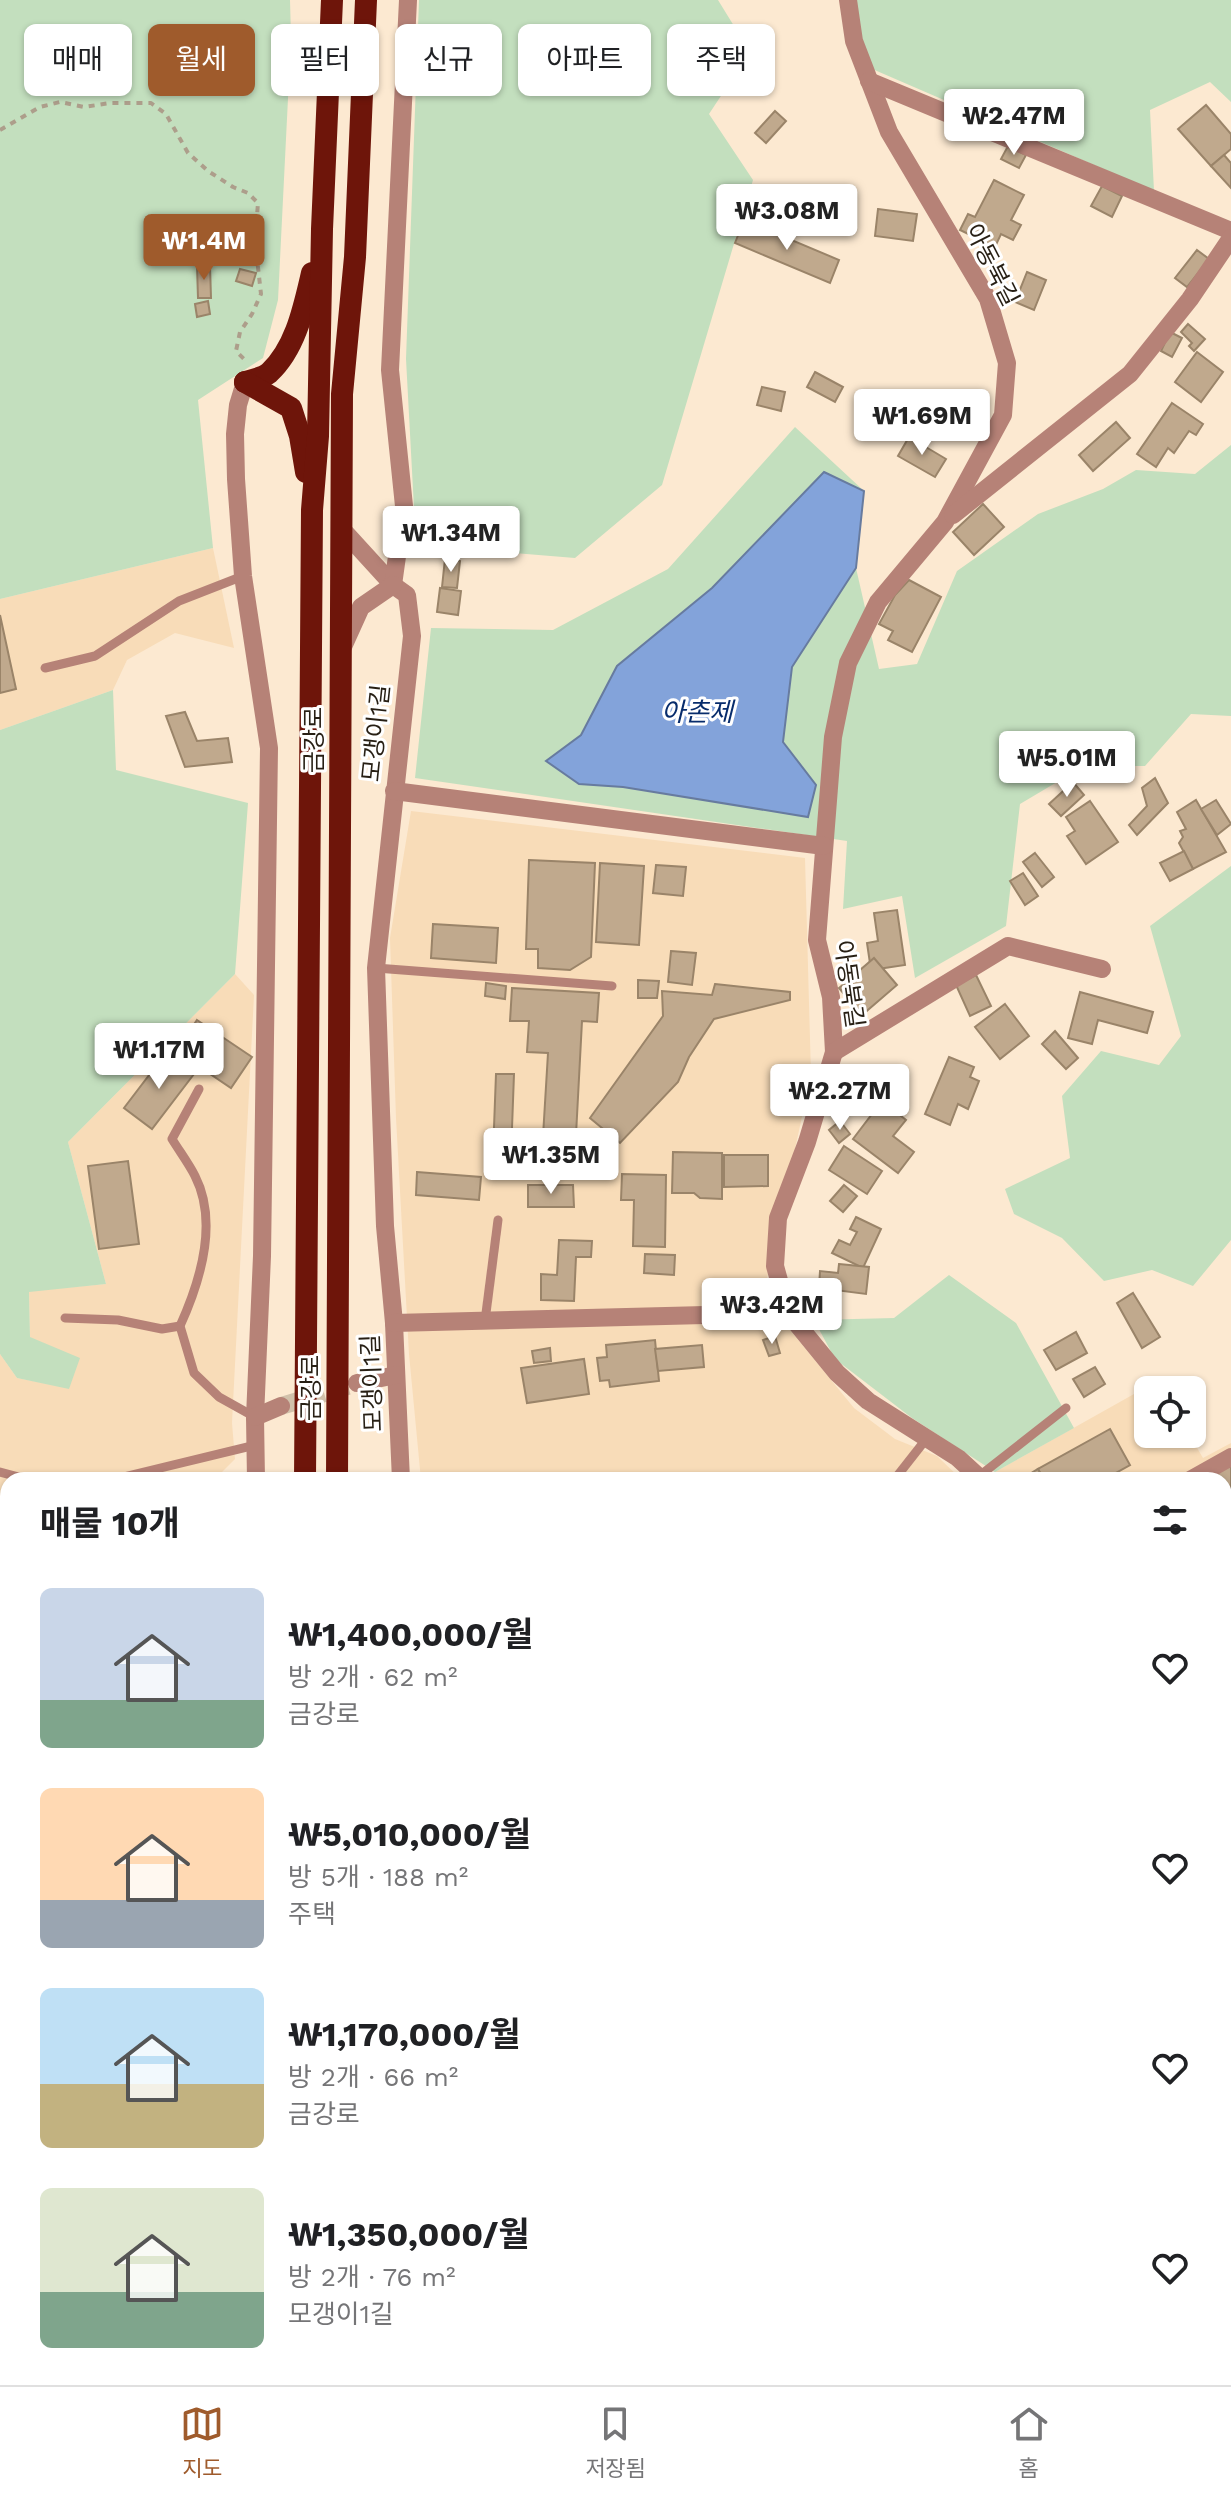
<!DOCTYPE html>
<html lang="ko">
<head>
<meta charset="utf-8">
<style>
	body { margin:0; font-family:"Work Sans","Noto Sans KR",sans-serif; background:#f6f6f6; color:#202124; height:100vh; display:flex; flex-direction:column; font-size:30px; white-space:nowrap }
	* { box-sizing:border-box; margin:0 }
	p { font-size:26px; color:#757577 }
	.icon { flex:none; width:44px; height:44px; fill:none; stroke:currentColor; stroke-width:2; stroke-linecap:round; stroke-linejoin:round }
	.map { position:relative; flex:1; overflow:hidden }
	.side { position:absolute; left:0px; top:1472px; width:1232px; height:914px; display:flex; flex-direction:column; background:#fff; border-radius:24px 24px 0 0; box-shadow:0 2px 6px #0004 }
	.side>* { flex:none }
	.banner { position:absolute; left:24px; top:24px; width:800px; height:72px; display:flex; gap:16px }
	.tools { position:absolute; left:1134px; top:1376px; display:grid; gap:16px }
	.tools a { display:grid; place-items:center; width:72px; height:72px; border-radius:12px; background:#fff; box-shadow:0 2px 6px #0004; font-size:40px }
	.price { position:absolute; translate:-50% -68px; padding:0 18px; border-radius:8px; background:#fff; color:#222; font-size:26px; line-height:52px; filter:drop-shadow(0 2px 4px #0008) }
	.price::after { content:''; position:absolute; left:50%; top:48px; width:24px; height:18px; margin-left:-12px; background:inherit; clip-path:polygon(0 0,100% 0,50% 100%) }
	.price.on { background:#9f5b2c; color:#fff }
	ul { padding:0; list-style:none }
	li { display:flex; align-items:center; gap:24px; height:200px; padding:0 40px }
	li span { display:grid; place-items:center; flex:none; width:224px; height:160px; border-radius:12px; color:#555 }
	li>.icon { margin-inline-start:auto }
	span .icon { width:96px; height:96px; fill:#fffc; stroke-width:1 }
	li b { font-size:34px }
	h2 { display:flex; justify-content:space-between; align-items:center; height:96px; padding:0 40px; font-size:34px }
	.chip { padding:0 28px; border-radius:12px; background:#fff; box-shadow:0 2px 6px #0004; font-size:28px; line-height:72px }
	.chip.on { background:#9f5b2c; color:#fff }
	.tabs { display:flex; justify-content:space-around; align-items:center; height:112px; border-top:2px solid #e0e0e0; background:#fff; font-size:22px; color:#757577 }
	.tabs a { display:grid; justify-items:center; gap:4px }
	.tabs .on { color:#9f5b2c }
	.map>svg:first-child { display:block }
	.built { fill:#f8dcb8 }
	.green { fill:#c3dfbe }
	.water { fill:#83a3da; stroke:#677b9f; stroke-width:2 }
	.building { fill:#c0a98d; stroke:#9a8469; stroke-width:2 }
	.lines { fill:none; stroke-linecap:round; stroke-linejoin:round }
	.minor-tunnel { stroke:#d1c1ab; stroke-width:18; stroke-dasharray:18 9; stroke-linecap:butt }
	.path { stroke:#ad9e8b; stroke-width:4; stroke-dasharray:6 6; stroke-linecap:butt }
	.service { stroke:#b68277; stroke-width:9 }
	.minor { stroke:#b68277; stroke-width:18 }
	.trunk { stroke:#6e150a; stroke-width:22 }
	.labels { text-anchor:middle; stroke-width:6; stroke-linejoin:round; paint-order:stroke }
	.street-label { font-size:24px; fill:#271f14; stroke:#fff }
	.water-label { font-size:26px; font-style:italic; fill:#072c6c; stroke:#fff }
</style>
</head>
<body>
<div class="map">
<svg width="1231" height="2385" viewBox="0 0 1231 2385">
	<rect width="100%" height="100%" fill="#fce9d1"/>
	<!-- built -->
	<g class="built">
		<polygon points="213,548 234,648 175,633 127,660 113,690 0,730 0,599"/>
		<polygon points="411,811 805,858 811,1075 763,1297 854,1408 895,1439 937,1456 962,1480 765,1480 762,1475 748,1480 421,1480 409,1354 396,1118 390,938"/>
		<polygon points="235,974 254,995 232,1423 235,1459 214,1480 8,1480 8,1731 0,1729 0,1354 17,1378 69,1388 30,1337 29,1291 106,1284 68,1142"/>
		<polygon points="1159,1380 1164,1390 1148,1390 1148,1434 1189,1434 1203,1458 1231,1443 1231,1670 1225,1677 1224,1480 1001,1480 995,1472"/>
		<polygon points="1231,2343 1231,2385 1033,2385 1032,2378 1224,2378 1224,2344"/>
		<polygon points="446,2378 817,2378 816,2385 446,2385"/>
	</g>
	<!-- green -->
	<g class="green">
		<polygon points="0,0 290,0 291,38 278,300 263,358 198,400 213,548 0,599"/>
		<polygon points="419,0 718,0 750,52 709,114 753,180 662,485 575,558 416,545 406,359"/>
		<polygon points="856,0 1231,0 1231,102 1210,82 1150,110 1154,191 863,65"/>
		<polygon points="795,427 864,491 856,568 879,669 917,664 957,571 1038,514 1103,489 1136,470 1195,474 1231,445 1231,716 1191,714 1145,766 1084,766 1020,804 1006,926 915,978 902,896 843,909 847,841 415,778 431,628 553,630 668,569"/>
		<polygon points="113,690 116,770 248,803 235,974 68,1142 106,1284 29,1292 30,1337 80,1358 69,1389 17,1378 0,1354 0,730"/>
		<polygon points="1231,866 1231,1240 1193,1286 1152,1270 1104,1281 1062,1238 1014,1214 1005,1189 1070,1158 1062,1096 1101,1051 1159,1065 1181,1036 1150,926"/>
		<polygon points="949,1275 1016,1323 1074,1428 995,1472 912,1418 835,1359 814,1320 894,1318"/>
		<polygon points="8,1826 8,2027 3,2041 0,2042 0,1836"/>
		<polygon points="1231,1917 1231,2045 1224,2051 1224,1921"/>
		<polygon points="1224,2141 1231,2143 1231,2343 1224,2344"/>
	</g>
	<!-- water -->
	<polygon class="water" points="824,472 864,491 856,568 792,667 783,742 816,785 808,817 623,787 579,784 546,761 581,735 617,666 712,588"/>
	<!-- building -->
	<g class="building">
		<polygon points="1206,105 1231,134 1231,149 1211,166 1178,129"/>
		<polygon points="775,111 786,121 766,143 755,133"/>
		<polygon points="1008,146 1026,155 1019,168 1001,159"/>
		<polygon points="1224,155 1231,163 1231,188 1211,166"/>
		<polygon points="994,180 1024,195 1011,220 1021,225 1013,240 1001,234 995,247 960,230 968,214 975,217"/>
		<polygon points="1102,186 1122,196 1112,217 1091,206"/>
		<polygon points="878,209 917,214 913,241 875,236"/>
		<polygon points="744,220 839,260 830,283 735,243"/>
		<polygon points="1197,250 1209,259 1187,287 1175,278"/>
		<polygon points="197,266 210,266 211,298 198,298"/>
		<polygon points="240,269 256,273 252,286 236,281"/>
		<polygon points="1027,272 1046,280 1034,310 1015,302"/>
		<polygon points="208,301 210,314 197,317 195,304"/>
		<polygon points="1188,324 1205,339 1194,351 1189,346 1192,343 1181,332"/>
		<polygon points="1170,332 1182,338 1172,357 1161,351"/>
		<polygon points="1197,352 1223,372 1201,402 1175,382"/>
		<polygon points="815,372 843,387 835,402 807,387"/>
		<polygon points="762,387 785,392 781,411 757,405"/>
		<polygon points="1172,403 1203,424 1196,435 1189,431 1174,453 1168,448 1156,467 1137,454"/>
		<polygon points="1116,422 1130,438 1093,471 1079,455"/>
		<polygon points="909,437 946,459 935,477 898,456"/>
		<polygon points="983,504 1004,527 974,555 953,532"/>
		<polygon points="445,559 460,561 457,588 442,587"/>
		<polygon points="909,580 941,597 912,652 888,640 893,631 879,624 895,595"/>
		<polygon points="440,588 461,591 458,615 437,612"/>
		<polygon points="0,615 16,689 0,693"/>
		<polygon points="185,712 197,741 228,738 232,762 185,767 166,716"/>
		<polygon points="1155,778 1168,803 1137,835 1129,825 1147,806 1142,788"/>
		<polygon points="1073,782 1084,795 1061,816 1049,804"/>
		<polygon points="1196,800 1226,852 1193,869 1179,843 1183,837 1180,831 1186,829 1177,812"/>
		<polygon points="1216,800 1231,824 1217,835 1201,809"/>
		<polygon points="1090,801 1118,842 1086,864 1067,836 1075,831 1066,817"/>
		<polygon points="1184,851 1193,869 1170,881 1160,863"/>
		<polygon points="1035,853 1054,877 1042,887 1023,862"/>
		<polygon points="529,860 595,863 591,957 570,970 538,968 538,949 526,949"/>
		<polygon points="600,863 644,866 639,945 596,942"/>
		<polygon points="656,865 686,867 683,896 653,893"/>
		<polygon points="1023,873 1038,896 1025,905 1010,881"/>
		<polygon points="897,910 905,965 871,970 867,943 878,941 874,913"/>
		<polygon points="433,924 498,928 496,963 431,958"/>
		<polygon points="671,951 696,953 692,985 668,982"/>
		<polygon points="874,958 897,985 862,1015 839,988"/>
		<polygon points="976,975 991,1006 970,1016 956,985"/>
		<polygon points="638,980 659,981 657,998 638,998"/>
		<polygon points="486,983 506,986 505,999 485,996"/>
		<polygon points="715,984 790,992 790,1000 714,1019 689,1057 678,1082 620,1143 590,1118 663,1016 662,991 712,995"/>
		<polygon points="512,988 599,993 597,1022 582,1021 575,1154 542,1153 548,1053 527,1052 529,1021 510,1021"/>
		<polygon points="1080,992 1153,1012 1147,1033 1098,1020 1092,1044 1068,1038"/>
		<polygon points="1005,1004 1029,1036 1000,1059 975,1027"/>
		<polygon points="197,1020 252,1057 231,1088 194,1063 199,1056 181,1044"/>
		<polygon points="1055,1031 1078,1058 1066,1069 1042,1044"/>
		<polygon points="176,1040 199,1056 189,1069 166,1053"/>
		<polygon points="166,1053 194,1074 152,1129 124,1108"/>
		<polygon points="949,1057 974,1067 970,1077 979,1081 968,1109 958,1104 950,1125 925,1114"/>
		<polygon points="496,1074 514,1074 511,1155 493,1154"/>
		<polygon points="882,1101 906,1120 893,1136 914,1152 898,1173 853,1139"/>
		<polygon points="840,1121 850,1134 839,1143 829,1130"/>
		<polygon points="844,1146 882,1171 867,1194 829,1170"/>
		<polygon points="673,1152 722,1153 722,1199 700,1198 694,1193 672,1193"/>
		<polygon points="724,1155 768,1155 768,1186 724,1187"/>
		<polygon points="128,1161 139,1244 99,1249 88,1166"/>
		<polygon points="417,1172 481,1177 479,1200 416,1195"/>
		<polygon points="622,1174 666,1175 665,1247 633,1246 634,1200 621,1200"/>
		<polygon points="528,1185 573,1185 574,1207 528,1207"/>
		<polygon points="844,1185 857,1196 843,1212 830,1201"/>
		<polygon points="856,1217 881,1229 863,1268 832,1253 839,1240 850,1245 857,1232 850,1229"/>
		<polygon points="559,1240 592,1241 591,1257 576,1257 574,1301 541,1300 541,1274 557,1275"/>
		<polygon points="645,1254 675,1255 674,1275 644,1273"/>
		<polygon points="839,1264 869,1267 866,1294 819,1288 820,1271 838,1273"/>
		<polygon points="1133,1293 1160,1337 1142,1348 1117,1303"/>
		<polygon points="1076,1332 1087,1353 1056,1370 1044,1350"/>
		<polygon points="775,1336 780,1353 769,1356 763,1340"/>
		<polygon points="655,1340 659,1381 610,1387 609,1380 600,1381 597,1358 607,1357 606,1345"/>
		<polygon points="702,1345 704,1367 658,1371 655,1349"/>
		<polygon points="550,1348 551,1361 534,1363 532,1351"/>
		<polygon points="584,1359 589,1394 527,1403 521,1368"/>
		<polygon points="1095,1367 1105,1384 1084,1397 1073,1379"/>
		<polygon points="1110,1429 1130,1465 1103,1480 1067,1480 1064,1474 1053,1480 1044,1480 1038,1469"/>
		<polygon points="1231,1462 1231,1511 1224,1497 1224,1480 1216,1480 1211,1472"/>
		<polygon points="1038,1469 1044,1480 1020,1480"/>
		<polygon points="1227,1561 1231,1564 1231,1646 1224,1653 1224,1605 1230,1600 1224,1593 1224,1563"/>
		<polygon points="8,1676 8,1697 0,1700 0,1679"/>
		<polygon points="7,2321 8,2321 8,2365 0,2356 0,2328"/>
		<polygon points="617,2378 749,2378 750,2385 618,2385"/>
	</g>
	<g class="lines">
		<!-- minor-tunnel -->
		<polyline class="minor-tunnel" points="281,1406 348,1386"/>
		<!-- path -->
		<polyline class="path" points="0,130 40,107 60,102 84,107 110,103 151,103 166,114 188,153 208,171 233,187 248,193 258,203 255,241 261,294 252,314 240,332 236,351 246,361"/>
		<!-- service -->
		<g class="service">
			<polyline points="45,668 95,656 179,601 243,576"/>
			<polyline points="376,968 612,986"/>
			<path d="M199,1089L172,1139C180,1152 189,1164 195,1176C219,1223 200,1282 180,1326L194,1373L219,1397L255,1417"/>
			<polyline points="65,1318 118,1320 162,1329 180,1326"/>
			<polyline points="485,1321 498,1220"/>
			<polyline points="0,1472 30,1480"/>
			<polyline points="978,1477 1066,1408"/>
			<polyline points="111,1480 255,1445"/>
			<polyline points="894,1480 927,1438"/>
			<polyline points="0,1535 8,1535"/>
			<polyline points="0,2233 8,2243"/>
			<polyline points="603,2378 604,2385"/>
		</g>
		<!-- minor -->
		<g class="minor">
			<polyline points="848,0 854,41 889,132 988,299 1007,363 1003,415 945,522 878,602 848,663 833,737 817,940 831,997 834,1052 807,1142 778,1218 775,1266 788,1313 837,1373 868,1401 958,1458 982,1480"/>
			<polyline points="869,81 1231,231"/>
			<polyline points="245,382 238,405 235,434 236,479 243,576 269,748 262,1256 255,1417 256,1480"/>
			<polyline points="953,515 1130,374 1190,299 1231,238"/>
			<polyline points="341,528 393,585 407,595 412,636 376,968 385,1226 394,1323 401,1480"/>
			<polyline points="393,585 404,506 390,370 408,0"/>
			<polyline points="342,649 361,607 393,585"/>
			<polyline points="394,791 824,846"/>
			<polyline points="834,1052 1008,946 1102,969"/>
			<polyline points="394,1323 788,1313"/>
			<polyline points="357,1383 396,1375"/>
			<polyline points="255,1417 281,1406"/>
			<polyline points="1190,1480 1231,1457"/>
			<polyline points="1224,1698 1231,1702"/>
			<polyline points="442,2378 443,2385"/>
			<polyline points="212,2383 228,2385"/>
			<polyline points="460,2385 481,2378"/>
			<polyline points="835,2385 836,2378"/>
		</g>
		<!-- trunk -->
		<g class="trunk">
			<path d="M245,382C252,380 263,378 269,373C296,348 304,307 312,273"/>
			<polyline points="245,382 291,408 300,436 306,472"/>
			<polyline points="305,1480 312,510 318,436 322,229 332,0"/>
			<polyline points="337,1480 342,394 355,257 366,0"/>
			<polyline points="316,2378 317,2385"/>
			<polyline points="345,2378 345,2385"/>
			<polyline points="372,2378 372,2385"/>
			<polyline points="261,2385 262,2378"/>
		</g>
	</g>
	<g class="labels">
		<!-- street labels -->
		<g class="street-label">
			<text transform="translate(992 265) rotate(63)" y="8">아동북길</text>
			<text transform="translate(376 733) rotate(-84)" y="8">모갱이1길</text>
			<text transform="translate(314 740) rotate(-90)" y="8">금강로</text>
			<text transform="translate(849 984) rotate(82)" y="8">아동북길</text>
			<text transform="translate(372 1383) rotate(-92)" y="8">모갱이1길</text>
			<text transform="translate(311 1388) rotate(-90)" y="8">금강로</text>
		</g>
		<!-- water labels -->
		<g class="water-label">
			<text x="697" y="721">아촌제</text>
		</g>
	</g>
</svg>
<div class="tools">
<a><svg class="icon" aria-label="locate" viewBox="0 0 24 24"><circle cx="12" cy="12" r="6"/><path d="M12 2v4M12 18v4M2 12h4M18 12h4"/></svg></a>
</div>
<b class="price" style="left:1014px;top:157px">₩2.47M</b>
<b class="price" style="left:787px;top:252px">₩3.08M</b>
<b class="price on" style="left:204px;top:282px">₩1.4M</b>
<b class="price" style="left:922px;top:457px">₩1.69M</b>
<b class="price" style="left:451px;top:574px">₩1.34M</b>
<b class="price" style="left:1067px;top:799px">₩5.01M</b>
<b class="price" style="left:159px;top:1091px">₩1.17M</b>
<b class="price" style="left:840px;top:1132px">₩2.27M</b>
<b class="price" style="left:551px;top:1196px">₩1.35M</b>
<b class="price" style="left:772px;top:1346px">₩3.42M</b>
<div class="banner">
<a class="chip">매매</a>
<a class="chip on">월세</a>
<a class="chip">필터</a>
<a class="chip">신규</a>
<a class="chip">아파트</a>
<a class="chip">주택</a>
</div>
<section class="side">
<h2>매물 10개<svg class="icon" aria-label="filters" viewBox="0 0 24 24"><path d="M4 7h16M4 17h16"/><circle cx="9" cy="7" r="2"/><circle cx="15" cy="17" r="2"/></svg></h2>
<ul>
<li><span style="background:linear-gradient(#c9d6e8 70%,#7fa58c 0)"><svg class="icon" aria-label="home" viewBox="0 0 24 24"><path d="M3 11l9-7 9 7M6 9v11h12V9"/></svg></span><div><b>₩1,400,000/월</b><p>방 2개 · 62 m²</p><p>금강로</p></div><svg class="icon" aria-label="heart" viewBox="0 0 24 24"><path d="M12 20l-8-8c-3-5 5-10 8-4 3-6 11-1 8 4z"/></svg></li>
<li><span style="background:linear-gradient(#ffd9b3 70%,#9aa5b1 0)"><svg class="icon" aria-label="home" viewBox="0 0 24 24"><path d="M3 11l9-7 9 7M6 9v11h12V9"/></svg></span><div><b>₩5,010,000/월</b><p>방 5개 · 188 m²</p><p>주택</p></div><svg class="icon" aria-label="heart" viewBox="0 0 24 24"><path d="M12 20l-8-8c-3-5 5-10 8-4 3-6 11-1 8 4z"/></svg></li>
<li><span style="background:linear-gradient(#bfe0f5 60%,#c2b280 0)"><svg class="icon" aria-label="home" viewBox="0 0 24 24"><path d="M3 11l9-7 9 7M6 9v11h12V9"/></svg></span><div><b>₩1,170,000/월</b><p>방 2개 · 66 m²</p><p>금강로</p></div><svg class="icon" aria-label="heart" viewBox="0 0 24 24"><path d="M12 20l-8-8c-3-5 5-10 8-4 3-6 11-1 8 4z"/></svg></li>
<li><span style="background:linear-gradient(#dfe7d0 65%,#7fa58c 0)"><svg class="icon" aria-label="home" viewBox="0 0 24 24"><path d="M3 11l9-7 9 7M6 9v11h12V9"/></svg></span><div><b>₩1,350,000/월</b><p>방 2개 · 76 m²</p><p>모갱이1길</p></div><svg class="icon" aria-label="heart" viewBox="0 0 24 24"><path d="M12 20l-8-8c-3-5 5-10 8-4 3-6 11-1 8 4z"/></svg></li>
</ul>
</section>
</div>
<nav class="tabs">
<a class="on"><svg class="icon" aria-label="map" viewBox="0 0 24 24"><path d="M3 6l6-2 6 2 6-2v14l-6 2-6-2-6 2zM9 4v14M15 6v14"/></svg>지도</a>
<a><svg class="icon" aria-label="saved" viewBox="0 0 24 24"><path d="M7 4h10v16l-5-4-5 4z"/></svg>저장됨</a>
<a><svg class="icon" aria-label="home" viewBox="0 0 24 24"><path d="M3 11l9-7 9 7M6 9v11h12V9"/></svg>홈</a>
</nav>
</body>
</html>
